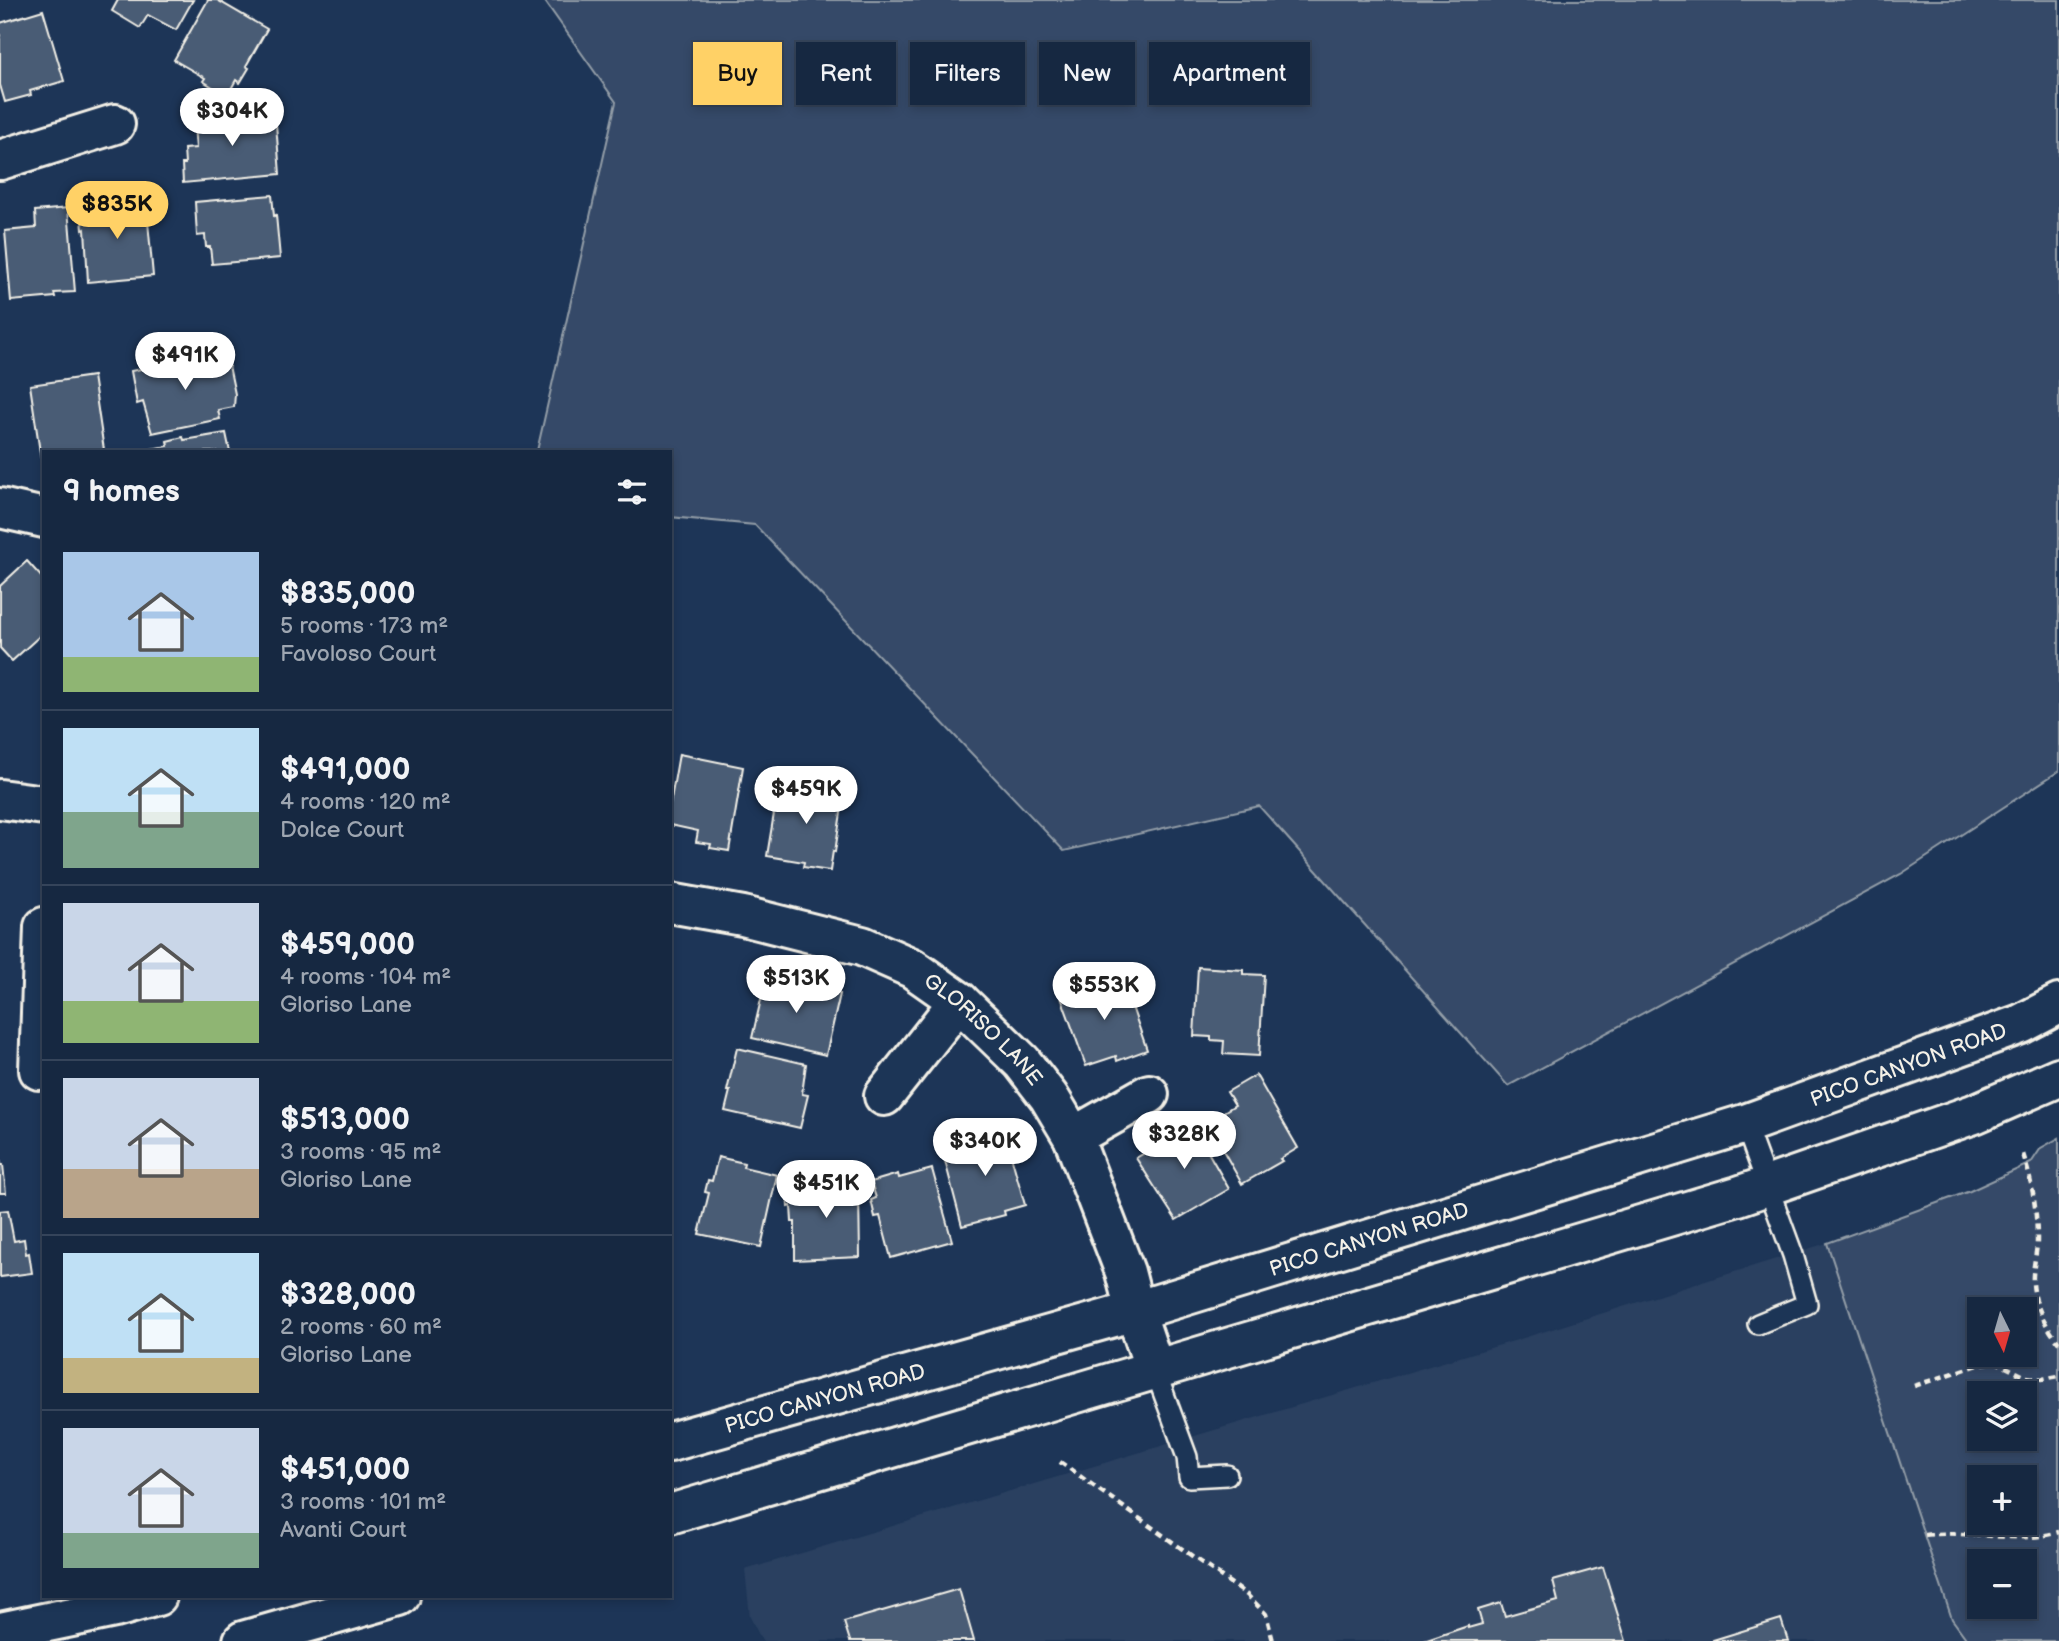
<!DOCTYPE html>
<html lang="en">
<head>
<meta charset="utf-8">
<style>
	body { margin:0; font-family:"Balsamiq Sans",sans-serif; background:#23344c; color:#f1f3f6; height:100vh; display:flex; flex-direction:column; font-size:26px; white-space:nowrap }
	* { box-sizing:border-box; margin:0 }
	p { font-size:23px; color:#9ea6b1 }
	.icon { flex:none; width:38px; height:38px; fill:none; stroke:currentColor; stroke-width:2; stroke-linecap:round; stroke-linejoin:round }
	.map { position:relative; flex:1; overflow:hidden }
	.sheet { position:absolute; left:42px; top:450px; width:630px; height:1148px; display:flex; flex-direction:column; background:#162841; border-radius:0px; box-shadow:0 4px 10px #0003,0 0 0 2px #35445a }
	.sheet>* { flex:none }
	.hud { position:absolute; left:693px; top:42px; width:665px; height:63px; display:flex; gap:14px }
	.needle { width:46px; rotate:175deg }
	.buttons { position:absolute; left:1967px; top:1297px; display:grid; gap:14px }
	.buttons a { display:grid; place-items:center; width:70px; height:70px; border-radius:0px; background:#162841; box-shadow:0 4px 10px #0003,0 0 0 2px #35445a; font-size:35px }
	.price { position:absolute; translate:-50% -60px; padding:0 16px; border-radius:24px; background:#fff; color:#222; font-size:23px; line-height:46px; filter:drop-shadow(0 2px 4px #0008) }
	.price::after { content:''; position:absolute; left:50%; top:42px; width:21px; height:16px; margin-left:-10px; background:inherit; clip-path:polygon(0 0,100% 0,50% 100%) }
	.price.current { background:#ffd166; color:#111 }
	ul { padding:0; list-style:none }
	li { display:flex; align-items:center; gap:21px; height:175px; padding:0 21px }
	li+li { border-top:2px solid #35445a }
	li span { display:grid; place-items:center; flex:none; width:196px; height:140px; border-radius:0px; color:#555 }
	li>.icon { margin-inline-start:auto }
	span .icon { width:84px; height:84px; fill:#fffc; stroke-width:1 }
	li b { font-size:30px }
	h2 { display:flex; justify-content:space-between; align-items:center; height:84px; padding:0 21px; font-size:30px }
	.pill { padding:0 24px; border-radius:0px; background:#162841; box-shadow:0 4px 10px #0003,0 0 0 2px #35445a; font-size:24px; line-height:63px }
	.pill.current { background:#ffd166; color:#111 }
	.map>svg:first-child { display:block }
	.built { fill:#2a4060 }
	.green { fill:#354a67; stroke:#949ea8; stroke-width:2; fill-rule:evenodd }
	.building { fill:#485b74; stroke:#f4f1e8; stroke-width:2 }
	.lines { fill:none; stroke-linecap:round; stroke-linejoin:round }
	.service-casing { stroke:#f4f1e8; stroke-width:24 }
	.minor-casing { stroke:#f4f1e8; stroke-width:44 }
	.secondary-casing { stroke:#f4f1e8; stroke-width:44 }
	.path { stroke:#f4f1e8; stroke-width:4.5; stroke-dasharray:7 5; stroke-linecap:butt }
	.service { stroke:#1d3557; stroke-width:19 }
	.minor { stroke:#1d3557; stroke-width:38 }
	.secondary { stroke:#1d3557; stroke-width:38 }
	.labels { text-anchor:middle; stroke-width:5; stroke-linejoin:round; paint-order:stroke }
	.street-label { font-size:21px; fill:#f4f1e8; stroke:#1d3557 }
</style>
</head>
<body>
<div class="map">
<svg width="2059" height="1641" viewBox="0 0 2059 1641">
	<rect width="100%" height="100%" fill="#1d3557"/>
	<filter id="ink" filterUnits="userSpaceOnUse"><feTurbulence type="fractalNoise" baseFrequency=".0143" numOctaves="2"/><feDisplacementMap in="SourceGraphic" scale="14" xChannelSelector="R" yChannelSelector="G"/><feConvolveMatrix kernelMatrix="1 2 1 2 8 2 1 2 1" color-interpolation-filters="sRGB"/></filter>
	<g filter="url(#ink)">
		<!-- built -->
		<polygon class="built" points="1827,1243 1952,1619 1969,1641 762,1641 750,1617 745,1570 1517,1340"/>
		<!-- green -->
		<g class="green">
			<polygon points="544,0 2059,0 2059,771 1901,874 1508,1086 1259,806 1064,851 755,525 670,517 670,452 537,451 616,102"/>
			<path d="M2059,1138V1641H1968L1952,1619L1827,1243L1970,1191L2031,1163L2041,1148ZM1979,1309H2025V1354H1979ZM1979,1393H2025V1438H1979ZM1979,1477H2025V1522H1979ZM1979,1561H2025V1606H1979Z"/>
		</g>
		<!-- building -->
		<g class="building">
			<polygon points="118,0 193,0 176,30 148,15 140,28 112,11"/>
			<polygon points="208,0 217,0 267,29 246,66 249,68 240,83 236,80 227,96 203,81 205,78 174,60"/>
			<polygon points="43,10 64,81 30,91 31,95 5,102 0,85 0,23"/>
			<polygon points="265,110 266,125 276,124 280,174 183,183 182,164 185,164 184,149 196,148 193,117"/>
			<polygon points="272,195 274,216 276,215 280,258 212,264 210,247 206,247 205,235 197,236 195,202"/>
			<polygon points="146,200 153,276 88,282 85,229 83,230 81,208"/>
			<polygon points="68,208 75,292 54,293 55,297 11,301 5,231 36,228 35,211"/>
			<polygon points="215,352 224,353 228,361 235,394 234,407 218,410 220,419 152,433 143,402 137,404 131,371 205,356 206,362"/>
			<polygon points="93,376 104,450 44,452 44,459 41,459 30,385"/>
			<polygon points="226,433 230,452 150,452 150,449 168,446 167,441 183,437 184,440"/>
			<polygon points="27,561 44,580 44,632 12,661 0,648 0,586"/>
			<polygon points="679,754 743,767 729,851 710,848 711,844 696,842 698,831 670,825 670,805"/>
			<polygon points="779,783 844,793 835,852 833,851 830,871 803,867 804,862 767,856"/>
			<polygon points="1198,967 1243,970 1243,974 1264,975 1259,1056 1223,1054 1224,1041 1211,1040 1211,1037 1194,1036"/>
			<polygon points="767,974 840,994 826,1055 752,1038"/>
			<polygon points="1121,975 1147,1050 1117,1061 1116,1056 1086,1066 1061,997"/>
			<polygon points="737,1048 806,1064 802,1094 808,1095 800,1128 725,1111 730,1091 727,1091"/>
			<polygon points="1256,1075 1298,1148 1280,1159 1282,1161 1242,1184 1207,1122 1235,1105 1227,1092"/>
			<polygon points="1191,1122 1200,1137 1205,1135 1213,1149 1208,1152 1229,1189 1176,1220 1136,1158 1167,1140 1166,1137"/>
			<polygon points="1002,1124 1025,1205 1004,1211 1005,1215 962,1226 944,1157 975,1148 972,1137 986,1133 985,1129"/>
			<polygon points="718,1157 744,1163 743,1167 777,1175 761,1247 699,1234 709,1193 705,1192 708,1180 712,1181"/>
			<polygon points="0,1159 1,1165 3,1165 6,1193 0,1193"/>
			<polygon points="932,1169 952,1241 891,1258 880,1216 875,1217 871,1200 876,1198 871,1182 898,1174 899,1178"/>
			<polygon points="852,1178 853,1196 859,1195 860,1257 795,1260 795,1222 792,1222 791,1206 788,1207 787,1188 823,1186 823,1179"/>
			<polygon points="8,1210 14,1241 24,1239 26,1254 29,1253 32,1273 0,1277 0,1211"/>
			<polygon points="1603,1567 1626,1641 1424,1641 1468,1626 1468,1628 1482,1624 1478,1610 1501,1603 1505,1616 1558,1601 1553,1581"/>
			<polygon points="959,1589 974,1641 850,1641 844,1622"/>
			<polygon points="1781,1619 1788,1641 1713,1641 1713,1640"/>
		</g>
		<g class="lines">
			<defs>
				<g id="service">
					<polyline points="1745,1124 1793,1255 1807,1304 1758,1324"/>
					<polyline points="1155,1370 1187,1457 1189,1477 1227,1475"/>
				</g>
				<g id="minor">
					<polyline points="0,160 115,124"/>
					<polyline points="0,508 44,518"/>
					<polyline points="0,799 44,805"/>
					<path id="s1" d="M670,903L743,916L862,946L912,968L959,1001L1022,1062L1049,1097L1073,1137L1125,1272L1135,1311L1155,1370"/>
					<polyline points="39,1070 44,927"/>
					<polyline points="884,1096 959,1001"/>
					<polyline points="1073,1137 1149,1094"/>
				</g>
				<g id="secondary">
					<path id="s2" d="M670,1442L1135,1311L1745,1124L2021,1024L2059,1004"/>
					<polyline points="670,1514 1738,1196 1974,1114 2059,1077"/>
					<polyline points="0,1632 115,1608 157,1596"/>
					<polyline points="243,1641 400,1596"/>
				</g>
			</defs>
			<!-- service casing -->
			<use href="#service" class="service-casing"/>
			<!-- minor casing -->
			<use href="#minor" class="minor-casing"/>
			<!-- secondary casing -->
			<use href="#secondary" class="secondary-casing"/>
			<!-- path -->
			<g class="path">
				<path d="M2023,1154C2032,1182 2037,1209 2037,1240C2037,1254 2032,1269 2033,1283C2034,1304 2046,1327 2059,1343"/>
				<polyline points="1914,1386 1981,1364 1996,1362 2026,1377 2042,1379 2059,1376"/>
				<polyline points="1060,1462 1247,1595 1266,1614 1273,1641"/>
				<path d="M1925,1535C1970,1529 2014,1545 2059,1532"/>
			</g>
			<!-- service -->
			<use href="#service" class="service"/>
			<!-- minor -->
			<use href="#minor" class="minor"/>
			<!-- secondary -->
			<use href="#secondary" class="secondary"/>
		</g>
	</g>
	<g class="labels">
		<!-- street labels -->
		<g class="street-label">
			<text dy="7" stroke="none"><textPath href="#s1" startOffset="346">GLORISO LANE</textPath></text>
			<text dy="7" stroke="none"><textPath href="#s2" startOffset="1295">PICO CANYON ROAD</textPath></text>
			<text dy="7" stroke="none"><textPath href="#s2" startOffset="728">PICO CANYON ROAD</textPath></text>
			<text dy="7" stroke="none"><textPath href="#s2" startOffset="161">PICO CANYON ROAD</textPath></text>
		</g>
	</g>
</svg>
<div class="buttons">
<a><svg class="needle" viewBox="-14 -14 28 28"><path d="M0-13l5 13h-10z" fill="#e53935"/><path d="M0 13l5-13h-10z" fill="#9ea6b1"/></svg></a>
<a><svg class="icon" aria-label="layers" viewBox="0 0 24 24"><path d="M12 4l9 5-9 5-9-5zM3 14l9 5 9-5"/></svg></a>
<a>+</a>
<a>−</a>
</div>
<b class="price" style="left:232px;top:148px">$304K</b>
<b class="price current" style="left:117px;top:241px">$835K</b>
<b class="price" style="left:185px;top:392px">$491K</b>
<b class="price" style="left:806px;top:826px">$459K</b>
<b class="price" style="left:796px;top:1015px">$513K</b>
<b class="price" style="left:1104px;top:1022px">$553K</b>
<b class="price" style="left:1184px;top:1171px">$328K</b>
<b class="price" style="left:985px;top:1178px">$340K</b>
<b class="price" style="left:826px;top:1220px">$451K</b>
<div class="hud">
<a class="pill current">Buy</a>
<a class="pill">Rent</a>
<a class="pill">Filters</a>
<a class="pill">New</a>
<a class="pill">Apartment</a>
</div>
<section class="sheet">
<h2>9 homes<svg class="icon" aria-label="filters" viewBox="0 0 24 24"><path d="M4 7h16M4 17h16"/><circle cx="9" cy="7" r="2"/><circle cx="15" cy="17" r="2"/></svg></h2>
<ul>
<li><span style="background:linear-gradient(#a9c7e8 75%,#8fb573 0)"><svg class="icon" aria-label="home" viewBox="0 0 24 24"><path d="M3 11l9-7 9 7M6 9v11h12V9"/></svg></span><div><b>$835,000</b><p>5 rooms · 173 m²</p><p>Favoloso Court</p></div></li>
<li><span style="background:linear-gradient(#bfe0f5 60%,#7fa58c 0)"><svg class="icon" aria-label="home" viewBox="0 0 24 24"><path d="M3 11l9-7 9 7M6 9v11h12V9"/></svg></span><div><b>$491,000</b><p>4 rooms · 120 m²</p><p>Dolce Court</p></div></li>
<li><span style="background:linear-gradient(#c9d6e8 70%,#8fb573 0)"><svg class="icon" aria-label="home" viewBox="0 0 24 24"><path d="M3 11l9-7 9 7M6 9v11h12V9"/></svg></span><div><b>$459,000</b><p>4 rooms · 104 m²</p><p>Gloriso Lane</p></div></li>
<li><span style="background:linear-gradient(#c9d6e8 65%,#b9a48a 0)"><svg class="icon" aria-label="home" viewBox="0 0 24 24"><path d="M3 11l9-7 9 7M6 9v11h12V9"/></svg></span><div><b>$513,000</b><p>3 rooms · 95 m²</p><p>Gloriso Lane</p></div></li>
<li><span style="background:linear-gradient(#bfe0f5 75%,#c2b280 0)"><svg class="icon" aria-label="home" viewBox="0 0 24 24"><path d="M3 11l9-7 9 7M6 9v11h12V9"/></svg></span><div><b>$328,000</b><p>2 rooms · 60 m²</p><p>Gloriso Lane</p></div></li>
<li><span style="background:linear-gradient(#c9d6e8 75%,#7fa58c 0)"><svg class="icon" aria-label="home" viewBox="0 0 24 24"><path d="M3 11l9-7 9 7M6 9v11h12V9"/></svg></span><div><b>$451,000</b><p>3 rooms · 101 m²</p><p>Avanti Court</p></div></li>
</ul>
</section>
</div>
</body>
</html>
